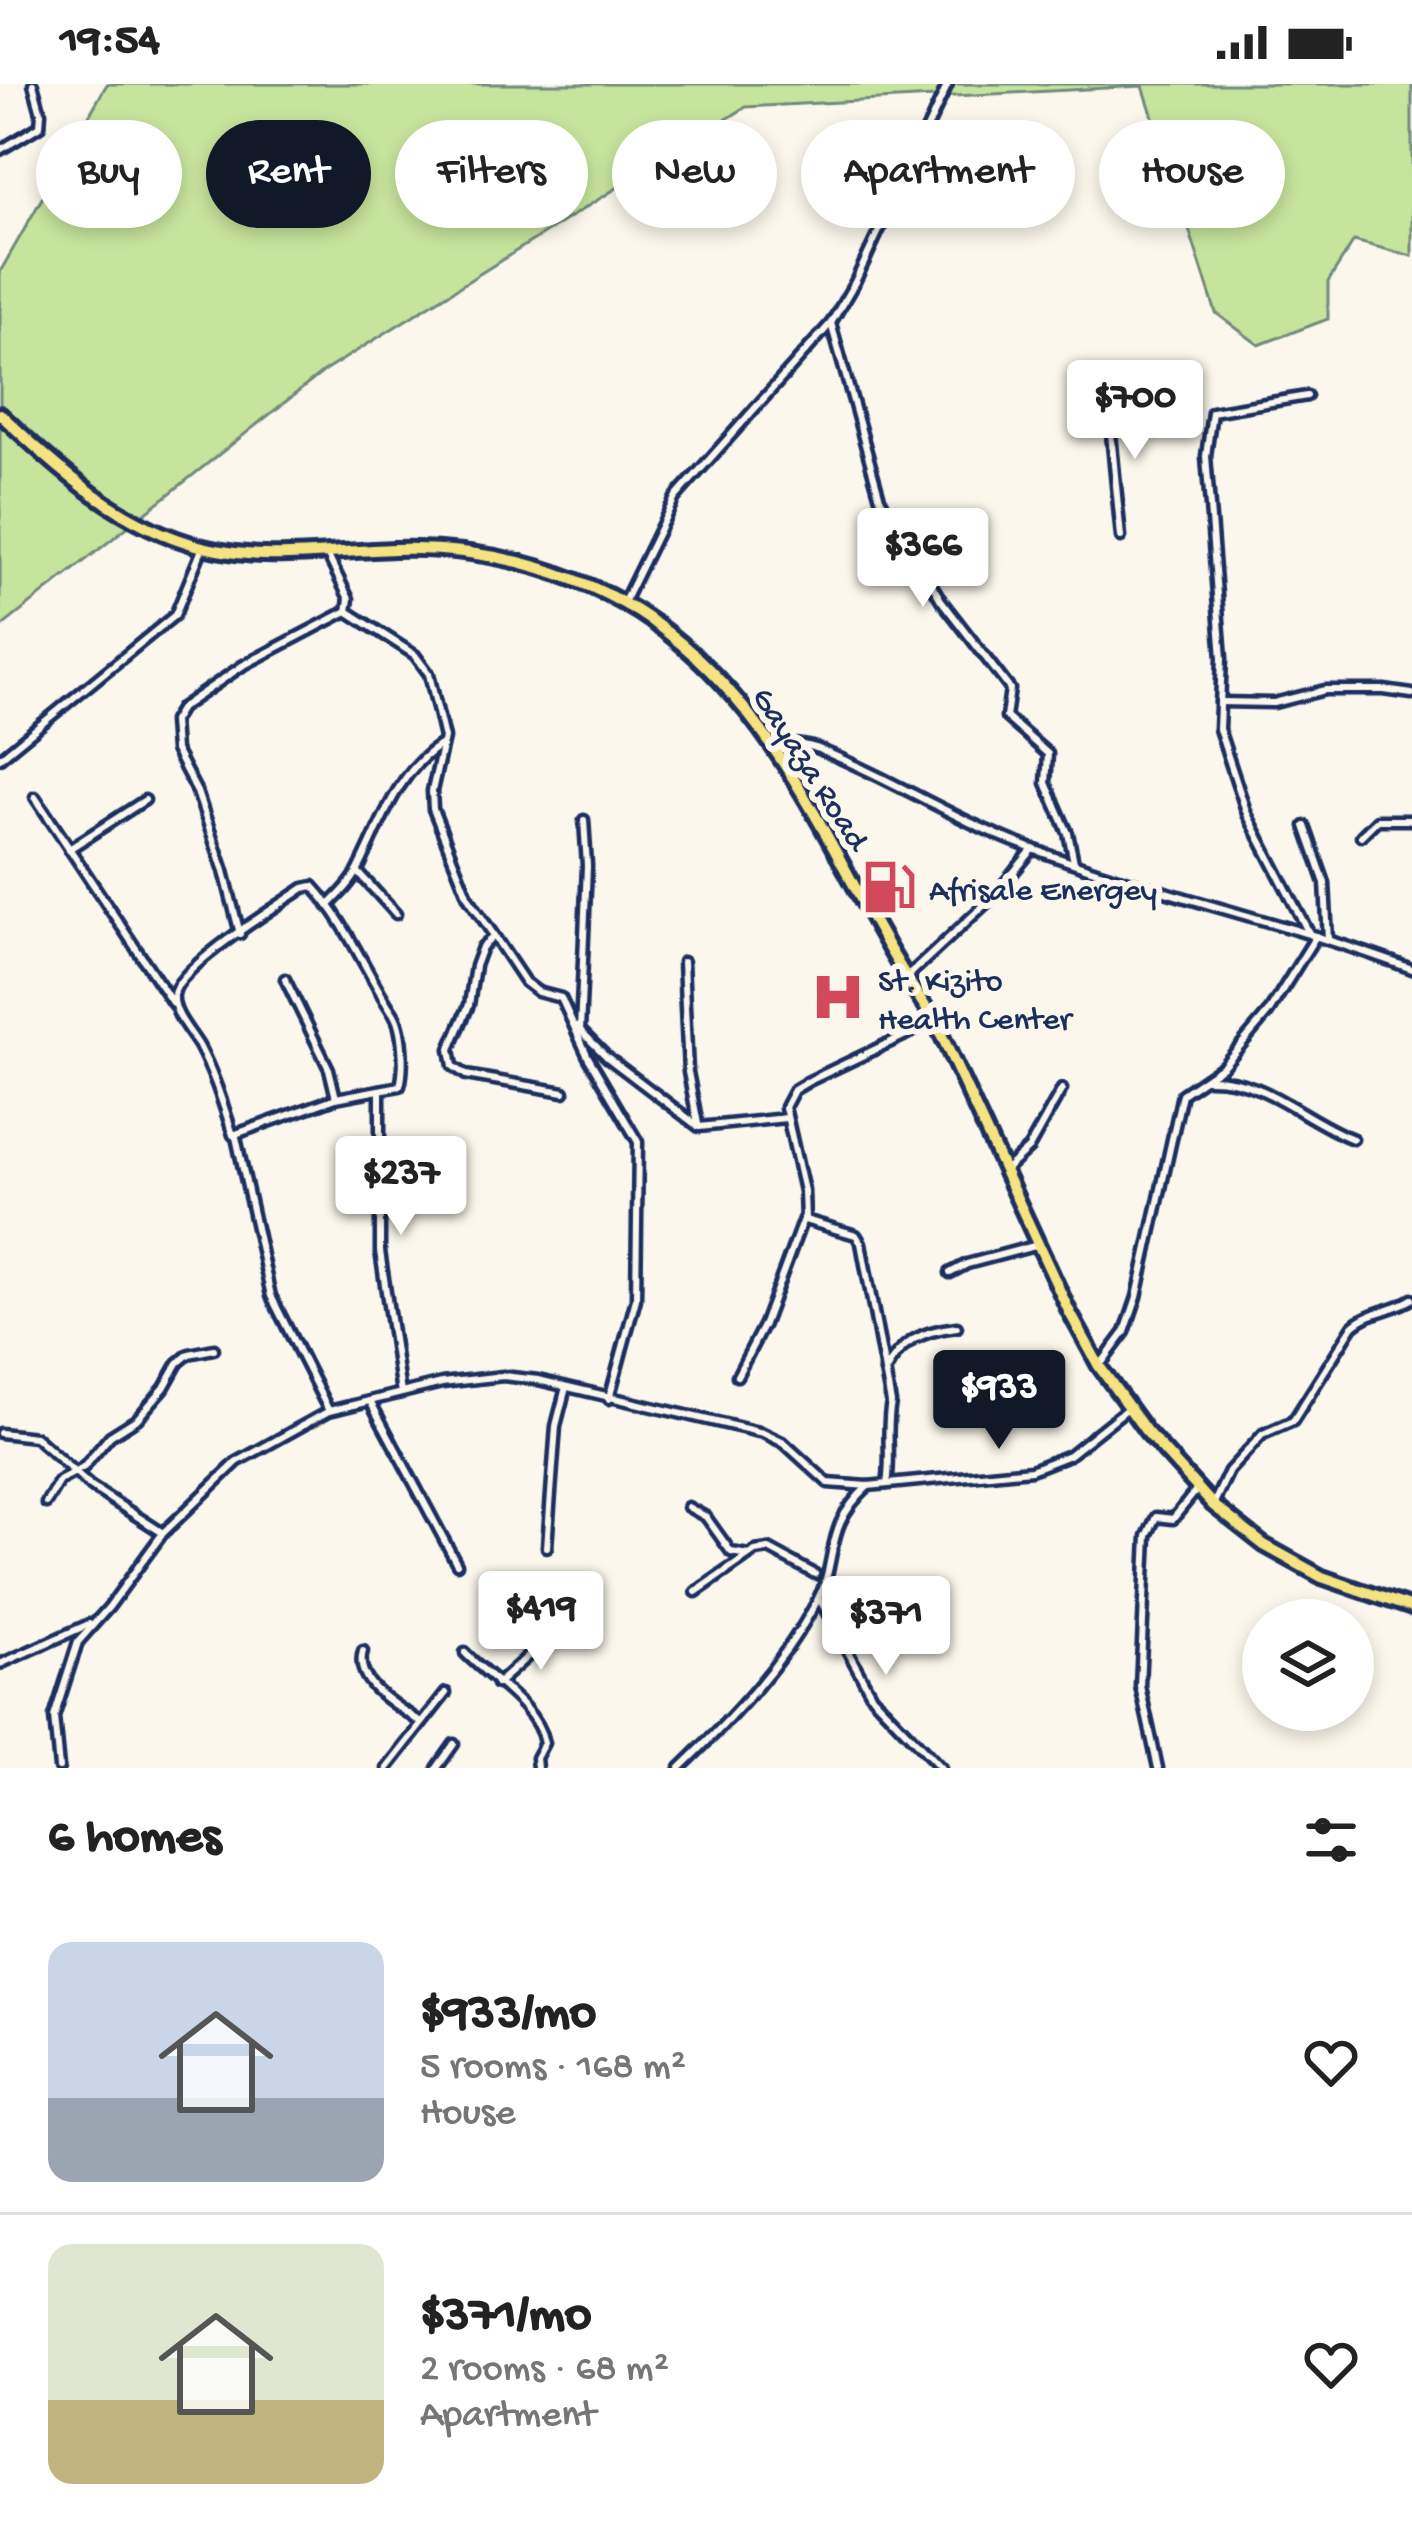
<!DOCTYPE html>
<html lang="en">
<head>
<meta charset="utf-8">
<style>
	body { margin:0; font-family:"Gochi Hand",sans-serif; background:#f6f6f6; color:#222; height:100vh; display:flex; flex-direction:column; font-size:45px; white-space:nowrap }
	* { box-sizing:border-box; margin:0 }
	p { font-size:39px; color:#767676 }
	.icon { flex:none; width:66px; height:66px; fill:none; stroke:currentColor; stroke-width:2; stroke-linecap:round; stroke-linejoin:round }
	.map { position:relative; height:1684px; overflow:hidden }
	.details { display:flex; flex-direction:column; background:#fff; flex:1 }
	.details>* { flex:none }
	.top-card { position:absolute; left:36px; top:36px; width:1341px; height:108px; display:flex; gap:24px }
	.tools { position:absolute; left:1242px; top:1515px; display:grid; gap:24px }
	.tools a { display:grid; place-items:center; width:132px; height:132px; border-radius:50%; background:#fff; box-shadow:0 6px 18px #0003; font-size:60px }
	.price { position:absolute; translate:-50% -102px; padding:0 27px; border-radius:12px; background:#fff; color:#222; font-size:39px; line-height:78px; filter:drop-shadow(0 3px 6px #0008) }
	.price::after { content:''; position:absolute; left:50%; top:72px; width:36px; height:27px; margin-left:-18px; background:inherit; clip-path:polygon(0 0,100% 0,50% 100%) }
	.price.active { background:#111827; color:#fff }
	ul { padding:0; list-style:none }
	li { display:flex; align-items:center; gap:36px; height:300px; padding:0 48px }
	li+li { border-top:3px solid #e0e0e0 }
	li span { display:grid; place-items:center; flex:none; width:336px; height:240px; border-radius:24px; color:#555 }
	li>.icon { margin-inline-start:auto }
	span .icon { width:144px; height:144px; fill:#fffc; stroke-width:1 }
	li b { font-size:51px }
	h2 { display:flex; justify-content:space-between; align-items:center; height:144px; padding:0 48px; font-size:51px }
	.chip { padding:0 42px; border-radius:54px; background:#fff; box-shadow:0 6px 18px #0003; font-size:42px; line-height:108px }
	.chip.active { background:#111827; color:#fff }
	.status { display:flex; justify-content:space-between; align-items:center; height:84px; padding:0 60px; background:#fff; direction:ltr }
	.status svg { height:33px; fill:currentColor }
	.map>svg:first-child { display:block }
	.green { fill:#c7e49c; stroke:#718a7d; stroke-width:3 }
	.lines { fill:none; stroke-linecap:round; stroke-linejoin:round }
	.minor-casing { stroke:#1b2f5e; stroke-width:15 }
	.primary-casing { stroke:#1b2f5e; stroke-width:20 }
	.minor { stroke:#fbf7ec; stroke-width:6 }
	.primary { stroke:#f5e381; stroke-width:10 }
	.labels { text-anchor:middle; stroke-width:12; stroke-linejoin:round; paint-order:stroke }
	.street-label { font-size:33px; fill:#1b2f5e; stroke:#fbf7ec }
	.poi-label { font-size:33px; fill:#1b2f5e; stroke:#fbf7ec; text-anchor:start }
</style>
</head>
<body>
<div class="status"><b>19:54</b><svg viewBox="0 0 49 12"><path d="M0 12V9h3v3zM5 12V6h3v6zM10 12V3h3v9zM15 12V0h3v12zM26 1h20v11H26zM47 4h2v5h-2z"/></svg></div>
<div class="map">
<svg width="1412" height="1684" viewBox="0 0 1412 1684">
	<rect width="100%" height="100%" fill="#fbf7ec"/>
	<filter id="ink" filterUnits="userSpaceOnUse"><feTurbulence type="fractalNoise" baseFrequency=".00833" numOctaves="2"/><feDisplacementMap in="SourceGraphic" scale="24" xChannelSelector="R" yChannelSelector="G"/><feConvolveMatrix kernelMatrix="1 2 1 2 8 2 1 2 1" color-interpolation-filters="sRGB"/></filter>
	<g filter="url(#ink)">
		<!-- green -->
		<polygon class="green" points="107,0 1412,0 1412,172 1354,157 1328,198 1328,235 1259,261 1216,229 1143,2 746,23 323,288 0,544 0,188"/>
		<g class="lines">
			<defs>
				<g id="minor">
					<polyline points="0,66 40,42 41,29 33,0"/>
					<polyline points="831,239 880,414 941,516 1010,605 1006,633 1048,670 1046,699 1068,749 1074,778"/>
					<polyline points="1107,308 1121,453"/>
					<polyline points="1307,312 1212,328 1206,372 1222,574 1219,645 1247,730 1309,849"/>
					<polyline points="327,470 349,515 347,527 415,571 429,590 444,654 432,707 433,725 468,813 525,898 538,908 561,914 588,973 638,1058 636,1215 609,1315"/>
					<polyline points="623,520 675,414 831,239 855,198 948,0"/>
					<polyline points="1220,618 1274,619 1325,606 1384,606 1412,610"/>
					<path d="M770,659C785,660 801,659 816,664C887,692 953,735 1025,762C1152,810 1285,837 1412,885"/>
					<polyline points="0,674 175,531 203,463"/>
					<polyline points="35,713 173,920"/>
					<polyline points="1305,742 1325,799 1328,856"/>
					<polyline points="1361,752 1377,736 1412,736"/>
					<polyline points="69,765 145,716"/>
					<polyline points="358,788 396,830"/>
					<path d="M328,822C339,811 351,800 358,786C381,741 396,689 440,661"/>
					<polyline points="240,850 224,787 197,708 175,666 173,637 181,624 242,582 347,527"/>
					<polyline points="493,853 482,863 475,882 469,921 450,965 453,982 466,991 564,1008"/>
					<polyline points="683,878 688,988 698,1040"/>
					<polyline points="908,892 993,813 1033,765"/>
					<polyline points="285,895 329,985 336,1014"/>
					<polyline points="576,942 607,973 699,1043 786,1034"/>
					<polyline points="580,947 587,782 584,736"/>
					<path d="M1206,995C1265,993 1301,1035 1353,1055"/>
					<polyline points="380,1006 380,1167 401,1309"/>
					<path d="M233,1051L336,1014L400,1002C405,984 403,944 393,929C366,889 347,839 313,802L304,804C278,822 176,884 174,911C172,929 191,948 199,962C214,990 223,1020 233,1051L236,1053L271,1212L329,1327"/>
					<polyline points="1005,1086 1029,1064 1062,1005"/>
					<polyline points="950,1189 967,1180 1038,1161"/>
					<polyline points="1101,1280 1125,1248 1137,1213 1182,1010 1223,982 1268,929 1316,852"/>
					<path d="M885,1288C901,1257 922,1247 957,1243"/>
					<polyline points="737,1292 764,1240 803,1135"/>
					<polyline points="370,1317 457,1480"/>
					<polyline points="0,1349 35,1353 90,1402 163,1449"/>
					<path d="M887,1400C892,1372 885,1346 891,1319L861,1159L856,1151L805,1136L804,1107L785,1023L794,1006L809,997L935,937"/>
					<polyline points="46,1419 59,1397 84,1383 110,1352 137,1335 164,1304 178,1279 189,1270 214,1265"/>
					<path d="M1213,1421L1229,1387L1263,1350L1293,1337L1353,1242C1369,1227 1393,1227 1412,1215"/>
					<polyline points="688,1423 706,1433 731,1468 748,1471"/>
					<polyline points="547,1463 556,1342 566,1303"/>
					<polyline points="696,1508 755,1467 769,1465 815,1490"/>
					<polyline points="819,1514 872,1612 941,1684"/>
					<path d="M363,1567C353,1600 397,1621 420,1638"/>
					<path d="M465,1569C490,1595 538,1623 544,1659L536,1674L537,1684"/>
					<polyline points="0,1580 89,1540"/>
					<polyline points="497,1600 556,1547"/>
					<polyline points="59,1684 54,1633 78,1558 109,1523 163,1449 237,1378 329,1327 442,1299 503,1292 538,1296 763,1349 784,1359 828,1399 868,1402 1031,1386 1069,1371 1128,1324"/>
					<polyline points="387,1684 446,1609"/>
					<polyline points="437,1684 454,1660"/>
					<path d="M680,1684C732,1634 781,1583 816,1519C841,1472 821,1446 868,1402"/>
					<polyline points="1158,1684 1140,1602 1147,1452 1156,1433 1173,1435 1198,1404"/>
				</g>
				<path id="primary" d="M0,330C61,387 120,442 203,463C266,479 330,467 394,465C489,462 592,489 668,549C797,649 844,808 935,937L1069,1227L1099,1282L1146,1347L1213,1421L1264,1461L1322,1493L1412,1524"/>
			</defs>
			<!-- minor casing -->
			<use href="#minor" class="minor-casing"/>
			<!-- primary casing -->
			<use href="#primary" class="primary-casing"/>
			<!-- minor -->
			<use href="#minor" class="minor"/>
			<!-- primary -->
			<use href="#primary" class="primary"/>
		</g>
	</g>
	<!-- icons -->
	<defs>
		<symbol id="fuel-bare" viewBox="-9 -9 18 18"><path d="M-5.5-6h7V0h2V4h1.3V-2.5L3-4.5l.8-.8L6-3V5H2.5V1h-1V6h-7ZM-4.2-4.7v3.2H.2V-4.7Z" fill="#d1495b" stroke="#fbf7ec" stroke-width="2.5" paint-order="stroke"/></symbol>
		<symbol id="hospital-bare" viewBox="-9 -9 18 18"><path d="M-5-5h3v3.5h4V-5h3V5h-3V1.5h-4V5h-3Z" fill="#d1495b" stroke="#fbf7ec" stroke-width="2.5" paint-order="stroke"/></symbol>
	</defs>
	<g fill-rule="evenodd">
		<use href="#fuel-bare" x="851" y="765" width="76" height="76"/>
		<use href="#hospital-bare" x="800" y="875" width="76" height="76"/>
	</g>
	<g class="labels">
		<!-- street labels -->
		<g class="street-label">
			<text transform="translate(813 683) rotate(57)" y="12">Gayaza Road</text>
		</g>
		<!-- poi labels -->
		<g class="poi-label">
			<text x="929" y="815">Afrisale Energey</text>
			<text x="878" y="906">St. Kizito<tspan x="878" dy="38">Health Center</tspan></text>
		</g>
	</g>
</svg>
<div class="tools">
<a><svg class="icon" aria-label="layers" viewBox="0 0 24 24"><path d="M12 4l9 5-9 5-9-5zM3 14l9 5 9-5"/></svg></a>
</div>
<b class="price" style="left:1135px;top:378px">$700</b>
<b class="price" style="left:923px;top:526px">$366</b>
<b class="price" style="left:401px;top:1154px">$237</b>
<b class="price active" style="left:999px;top:1368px">$933</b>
<b class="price" style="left:541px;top:1589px">$419</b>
<b class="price" style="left:886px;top:1594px">$371</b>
<div class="top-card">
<a class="chip">Buy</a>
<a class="chip active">Rent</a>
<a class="chip">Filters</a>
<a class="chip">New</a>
<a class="chip">Apartment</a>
<a class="chip">House</a>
</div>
</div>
<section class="details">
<h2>6 homes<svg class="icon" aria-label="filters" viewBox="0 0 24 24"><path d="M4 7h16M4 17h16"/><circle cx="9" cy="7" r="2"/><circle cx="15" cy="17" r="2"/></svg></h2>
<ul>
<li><span style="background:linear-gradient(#c9d6e8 65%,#9aa5b1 0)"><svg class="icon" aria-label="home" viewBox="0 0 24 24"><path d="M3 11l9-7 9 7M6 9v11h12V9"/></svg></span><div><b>$933/mo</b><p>5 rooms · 168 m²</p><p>House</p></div><svg class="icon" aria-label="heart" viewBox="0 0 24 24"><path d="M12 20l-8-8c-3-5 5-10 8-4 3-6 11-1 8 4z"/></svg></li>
<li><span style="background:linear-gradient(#dfe7d0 65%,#c2b280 0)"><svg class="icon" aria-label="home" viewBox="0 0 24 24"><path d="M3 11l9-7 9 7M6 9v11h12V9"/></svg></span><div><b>$371/mo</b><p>2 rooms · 68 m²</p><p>Apartment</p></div><svg class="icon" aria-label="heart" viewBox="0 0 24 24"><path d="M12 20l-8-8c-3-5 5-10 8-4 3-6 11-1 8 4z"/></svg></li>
</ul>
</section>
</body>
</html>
